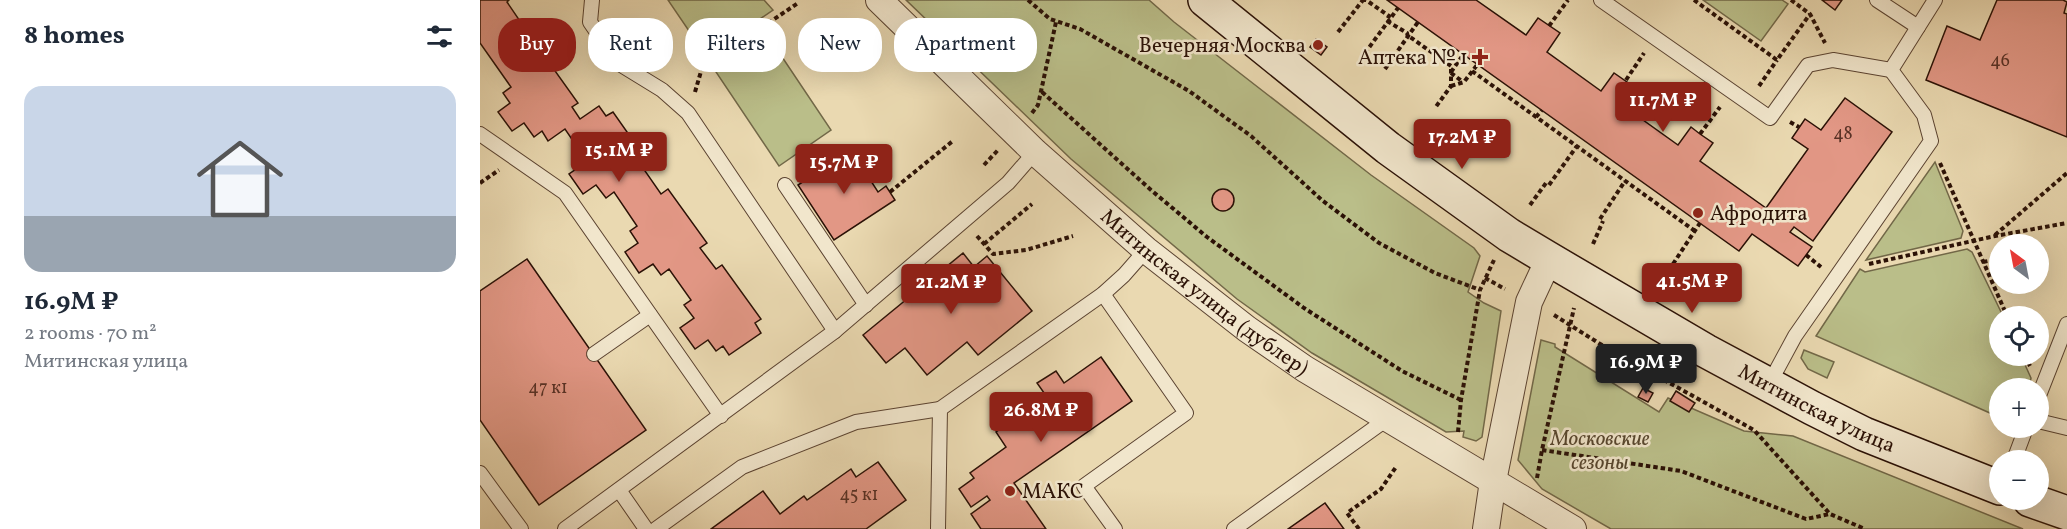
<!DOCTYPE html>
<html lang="en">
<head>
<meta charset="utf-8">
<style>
	body { margin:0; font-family:Vollkorn,serif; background:#f2f2f3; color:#1f2937; height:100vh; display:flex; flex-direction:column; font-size:22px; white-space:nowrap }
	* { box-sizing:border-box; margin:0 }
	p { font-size:20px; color:#747a83 }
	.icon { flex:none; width:33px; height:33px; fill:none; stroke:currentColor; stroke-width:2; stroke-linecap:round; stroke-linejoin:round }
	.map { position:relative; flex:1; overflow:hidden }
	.side { display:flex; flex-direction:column; background:#fff; width:480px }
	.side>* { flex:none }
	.top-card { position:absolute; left:18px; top:18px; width:570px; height:54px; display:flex; gap:12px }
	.needle { width:39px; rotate:328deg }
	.tools { position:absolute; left:1509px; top:234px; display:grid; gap:12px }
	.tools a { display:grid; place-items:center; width:60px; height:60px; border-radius:50%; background:#fff; box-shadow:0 6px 24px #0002; font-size:30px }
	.price { position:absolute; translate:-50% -51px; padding:0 14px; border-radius:6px; background:#8f2418; color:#fff; font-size:20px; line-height:39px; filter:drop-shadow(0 2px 3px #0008) }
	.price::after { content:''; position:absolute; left:50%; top:36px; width:18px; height:14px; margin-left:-9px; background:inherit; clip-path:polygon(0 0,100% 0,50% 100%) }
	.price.selected { background:#222; color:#fff }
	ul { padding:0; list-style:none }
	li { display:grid; align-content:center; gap:12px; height:318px; padding:0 24px }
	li+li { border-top:2px solid #e0e1e3 }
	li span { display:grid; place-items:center; height:186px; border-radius:18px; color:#555 }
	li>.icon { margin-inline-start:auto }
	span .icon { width:108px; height:108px; fill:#fffc; stroke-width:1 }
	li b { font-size:26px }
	h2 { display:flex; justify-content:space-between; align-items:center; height:72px; padding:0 24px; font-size:26px }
	.tag { padding:0 21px; border-radius:24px; background:#fff; box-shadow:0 6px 24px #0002; font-size:21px; line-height:54px }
	.tag.selected { background:#8f2418; color:#fff }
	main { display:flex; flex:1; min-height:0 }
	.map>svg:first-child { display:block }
	.green { fill:#babe89; stroke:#726848; stroke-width:1.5 }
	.building { fill:#e29785; stroke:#2b1106; stroke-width:1.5 }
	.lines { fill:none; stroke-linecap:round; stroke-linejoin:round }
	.service-casing { stroke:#5b4331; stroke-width:16 }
	.minor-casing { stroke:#5b4331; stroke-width:28 }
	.secondary-casing { stroke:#2b1106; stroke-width:36 }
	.path { stroke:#2b1106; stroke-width:4; stroke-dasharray:4.5 3; stroke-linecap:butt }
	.service { stroke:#f1e6cc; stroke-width:14 }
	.minor { stroke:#f1e6cc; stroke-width:26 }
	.secondary { stroke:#f1e6cc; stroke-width:33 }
	.poi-dot { fill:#8f2418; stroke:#f1e6cc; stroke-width:2 }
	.labels { text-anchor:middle; stroke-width:5; stroke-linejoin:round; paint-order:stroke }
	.number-label { font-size:18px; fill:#593226 }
	.poi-label { font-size:21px; fill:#2b1106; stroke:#f1e6cc; text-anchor:end }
	.street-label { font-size:21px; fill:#2b1106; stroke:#f1e6cc }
	.park-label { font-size:21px; font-style:italic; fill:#56452d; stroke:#f1e6cc }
</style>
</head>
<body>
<main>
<section class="side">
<h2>8 homes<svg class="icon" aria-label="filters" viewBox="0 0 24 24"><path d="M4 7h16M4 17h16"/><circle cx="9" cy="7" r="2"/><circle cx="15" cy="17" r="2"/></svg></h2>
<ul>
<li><span style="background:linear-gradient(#c9d6e8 70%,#9aa5b1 0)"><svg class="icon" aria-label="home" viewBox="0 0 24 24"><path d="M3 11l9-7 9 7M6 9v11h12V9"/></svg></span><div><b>16.9M ₽</b><p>2 rooms · 70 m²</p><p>Митинская улица</p></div></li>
</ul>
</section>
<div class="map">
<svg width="1587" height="529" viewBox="0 0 1587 529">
	<rect width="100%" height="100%" fill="#ead9b1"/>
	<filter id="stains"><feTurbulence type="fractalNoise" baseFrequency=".00333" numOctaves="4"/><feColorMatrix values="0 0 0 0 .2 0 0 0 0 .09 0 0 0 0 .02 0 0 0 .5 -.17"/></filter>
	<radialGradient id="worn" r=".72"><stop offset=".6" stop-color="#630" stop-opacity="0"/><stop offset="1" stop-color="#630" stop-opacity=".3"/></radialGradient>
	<!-- green -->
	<g class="green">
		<polygon points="188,0 284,0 293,10 226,56"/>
		<polygon points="426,0 669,0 694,22 891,175 994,248 1000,256 988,292 1004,303 1021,311 1002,437 996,441 983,437 984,431 966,432 832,353 757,299 591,159"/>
		<polygon points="1223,0 1302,0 1308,4 1281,41"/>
		<polygon points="286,33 351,130 299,166 234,69"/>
		<polygon points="1455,162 1483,231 1481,238 1386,260"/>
		<polygon points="1487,249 1492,252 1523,316 1520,316 1520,356 1541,356 1551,378 1549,388 1520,388 1519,417 1336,336 1380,269 1385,272"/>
		<polygon points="1061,340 1075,344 1075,347 1179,412 1188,398 1264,431 1313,436 1543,529 1131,529 1062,489 1038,460"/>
		<polygon points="1324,350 1354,362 1347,378 1328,369 1321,358"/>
	</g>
	<!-- building -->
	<g class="building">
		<polygon points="0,0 29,0 27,2 44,27 37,32 51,52 58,47 98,103 92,107 100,119 119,106 126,116 133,112 171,166 165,171 181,194 188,189 227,243 220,248 236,269 242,265 281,319 275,323 281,333 249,355 243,346 236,351 228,340 215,349 200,328 214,318 204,305 211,300 189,269 181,275 173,264 159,273 145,252 158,243 150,231 157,226 134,192 126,198 116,185 103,194 89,174 102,165 95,155 100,151 85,129 68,141 62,131 54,137 44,123 32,131 18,112 30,103 23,93 31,87 0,43"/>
		<polygon points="907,0 996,0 1046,35 1058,18 1080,33 1067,52 1121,91 1134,73 1157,89 1145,107 1198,145 1211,127 1220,134 1233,143 1220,161 1286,208 1328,149 1312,138 1325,119 1341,130 1365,98 1412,132 1333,241 1314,227 1310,232 1332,247 1318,266 1272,234 1259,251"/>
		<polygon points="1342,0 1362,0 1355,10"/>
		<polygon points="1517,0 1583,0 1587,2 1584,13 1587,14 1587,137 1446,80 1467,26 1500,40"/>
		<polygon points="836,39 847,47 841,55 830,47"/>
		<polygon points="371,150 398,192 406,186 415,200 354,240 318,185"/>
		<circle cx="743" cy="200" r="11"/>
		<polygon points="483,253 494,267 507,256 552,311 498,355 487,342 447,375 425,348 406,363 383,335"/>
		<polygon points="47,259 166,430 59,505 0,420 0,291"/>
		<polygon points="621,357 652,401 534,483 566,529 501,529 491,514 510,500 507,496 491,507 479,489 494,478 490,473 526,447 516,432 567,397 557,383 576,371 584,383"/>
		<polygon points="1163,388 1173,393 1168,402 1158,397"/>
		<polygon points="1196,391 1215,403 1209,412 1190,401"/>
		<polygon points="398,462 426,500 386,529 231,529 283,491 300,514 324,496 327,500 371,469 376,477"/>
		<polygon points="845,503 864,529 808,529"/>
	</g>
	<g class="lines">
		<defs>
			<g id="service">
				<polyline points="112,0 110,22 138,63 182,90 208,113 355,331"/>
				<polyline points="1121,0 1290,118 1328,65 1353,60 1411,70"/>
				<polyline points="1397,0 1438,27"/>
				<polyline points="0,134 85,193 241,416"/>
				<polyline points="305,185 386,305"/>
				<polyline points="623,294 706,413 604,486 635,529"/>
				<polyline points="114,354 170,315"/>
				<polyline points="1288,386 1315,336 1451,141 1444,115 1411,70 1455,0"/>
				<polyline points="1558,398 1587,324"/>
				<polyline points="1558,421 1587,428"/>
				<polyline points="1534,460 1546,428"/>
				<polyline points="0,473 41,529"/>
				<polyline points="139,490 166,529"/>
				<polyline points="85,529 355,331 528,183 555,152"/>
				<polyline points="176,529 262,467 376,422 460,409"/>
				<polyline points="458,529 460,409 623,294 644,275 666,250"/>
				<polyline points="754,529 907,419"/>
			</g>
			<g id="minor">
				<path id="s1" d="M399,0L555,152L666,250L767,329L825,369L1093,529"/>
				<polyline points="1006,529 1013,481 1049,302 1069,259"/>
			</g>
			<g id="secondary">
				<path id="s2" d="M725,0L908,148L1029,235L1069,259L1226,351L1332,408L1384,434L1520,488"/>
				<polyline points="1550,500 1587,513"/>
			</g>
		</defs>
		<!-- service casing -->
		<use href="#service" class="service-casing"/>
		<!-- minor casing -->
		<use href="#minor" class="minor-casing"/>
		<!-- secondary casing -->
		<use href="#secondary" class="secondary-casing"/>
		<!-- path -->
		<g class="path">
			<polyline points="548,0 570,19 600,29 709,91 771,136 843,201 899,243 955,273 1000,290"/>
			<polyline points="882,0 886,0 909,16 907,21 927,33 928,37 930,37 971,66 971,86 955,108"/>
			<polyline points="1214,0 1297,60 1330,14"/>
			<polyline points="1311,0 1330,14 1345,43"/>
			<polyline points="1069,26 1088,0"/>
			<polyline points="858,32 883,0"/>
			<polyline points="885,53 918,8"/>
			<polyline points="905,69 938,22"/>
			<polyline points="992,71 1215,231"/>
			<polyline points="971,72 983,55"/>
			<polyline points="971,73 983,82"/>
			<polyline points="1146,80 1164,53"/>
			<polyline points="971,86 984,82 997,65"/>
			<polyline points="1279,86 1297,60"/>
			<polyline points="215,92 222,68 318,3"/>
			<polyline points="562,92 671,190 727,237 824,308 922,371 981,400"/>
			<polyline points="552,113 558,105 576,22"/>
			<polyline points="1056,117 1062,110"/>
			<polyline points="1310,122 1319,127"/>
			<polyline points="1220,134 1240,107"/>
			<polyline points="1460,163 1527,316"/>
			<polyline points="504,165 518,150"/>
			<polyline points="0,183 19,170"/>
			<polyline points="1069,185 1097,146"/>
			<polyline points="410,192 474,140"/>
			<polyline points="1050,205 1066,183"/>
			<polyline points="1120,219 1145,181"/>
			<polyline points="1515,235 1587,173"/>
			<polyline points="497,236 513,254 546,250 593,236"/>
			<polyline points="504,244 552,204"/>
			<polyline points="1113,244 1123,221"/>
			<polyline points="1326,255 1341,267"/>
			<polyline points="1503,262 1513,260"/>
			<polyline points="1193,264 1220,223"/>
			<polyline points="1389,264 1515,236 1587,223"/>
			<polyline points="1005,278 1025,289"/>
			<polyline points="1074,315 1125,347 1274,430 1350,514 1385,529"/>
			<polyline points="1545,356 1550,366"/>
			<polyline points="978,432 981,400 1000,290 1014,260"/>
			<polyline points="1062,450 1201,471 1326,519 1350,514"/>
			<polyline points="1057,478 1062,450 1094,308"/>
			<polyline points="879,529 867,513 901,489 916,467"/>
		</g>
		<!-- service -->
		<use href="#service" class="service"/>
		<!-- minor -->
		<use href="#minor" class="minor"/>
		<!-- secondary -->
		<use href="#secondary" class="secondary"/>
	</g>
	<!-- markers -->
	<g class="poi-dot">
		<circle cx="838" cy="45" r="6"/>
		<path d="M997 48h6v6h6v6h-6v6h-6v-6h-6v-6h6z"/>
		<circle cx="1218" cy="213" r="6"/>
		<circle cx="530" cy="491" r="6"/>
	</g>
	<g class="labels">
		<!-- number labels -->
		<g class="number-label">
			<text x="1520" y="66">46</text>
			<text x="1363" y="139">48</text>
			<text x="68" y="393">47 к1</text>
			<text x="379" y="500">45 к1</text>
		</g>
		<!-- poi labels -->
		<g class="poi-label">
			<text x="826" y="52">Вечерняя Москва</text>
			<text x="988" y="64">Аптека № 1</text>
			<text x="1230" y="220" text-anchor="start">Афродита</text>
			<text x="542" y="498" text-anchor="start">МАКС</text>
		</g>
		<!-- street labels -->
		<g class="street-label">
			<text dy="7" stroke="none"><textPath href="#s1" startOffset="438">Митинская улица (дублер)</textPath></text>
			<text dy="7" stroke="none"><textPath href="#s2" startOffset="738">Митинская улица</textPath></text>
		</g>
		<!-- park labels -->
		<g class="park-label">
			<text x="1120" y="445">Московские<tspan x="1120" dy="24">сезоны</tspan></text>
		</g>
	</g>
	<rect width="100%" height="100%" filter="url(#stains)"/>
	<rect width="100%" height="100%" fill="url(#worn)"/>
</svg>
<div class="tools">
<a><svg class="needle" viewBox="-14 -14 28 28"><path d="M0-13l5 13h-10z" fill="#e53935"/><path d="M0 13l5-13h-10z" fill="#747a83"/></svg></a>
<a><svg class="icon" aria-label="locate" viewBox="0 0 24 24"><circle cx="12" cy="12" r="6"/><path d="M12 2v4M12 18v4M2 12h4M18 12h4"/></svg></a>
<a>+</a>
<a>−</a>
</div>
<b class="price" style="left:1183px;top:133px">11.7M ₽</b>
<b class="price" style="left:982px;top:170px">17.2M ₽</b>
<b class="price" style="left:139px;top:183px">15.1M ₽</b>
<b class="price" style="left:364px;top:195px">15.7M ₽</b>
<b class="price" style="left:1212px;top:314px">41.5M ₽</b>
<b class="price" style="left:471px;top:315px">21.2M ₽</b>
<b class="price selected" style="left:1166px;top:395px">16.9M ₽</b>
<b class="price" style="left:561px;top:443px">26.8M ₽</b>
<div class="top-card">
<a class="tag selected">Buy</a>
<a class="tag">Rent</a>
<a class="tag">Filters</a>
<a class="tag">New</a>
<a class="tag">Apartment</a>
</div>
</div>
</main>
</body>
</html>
